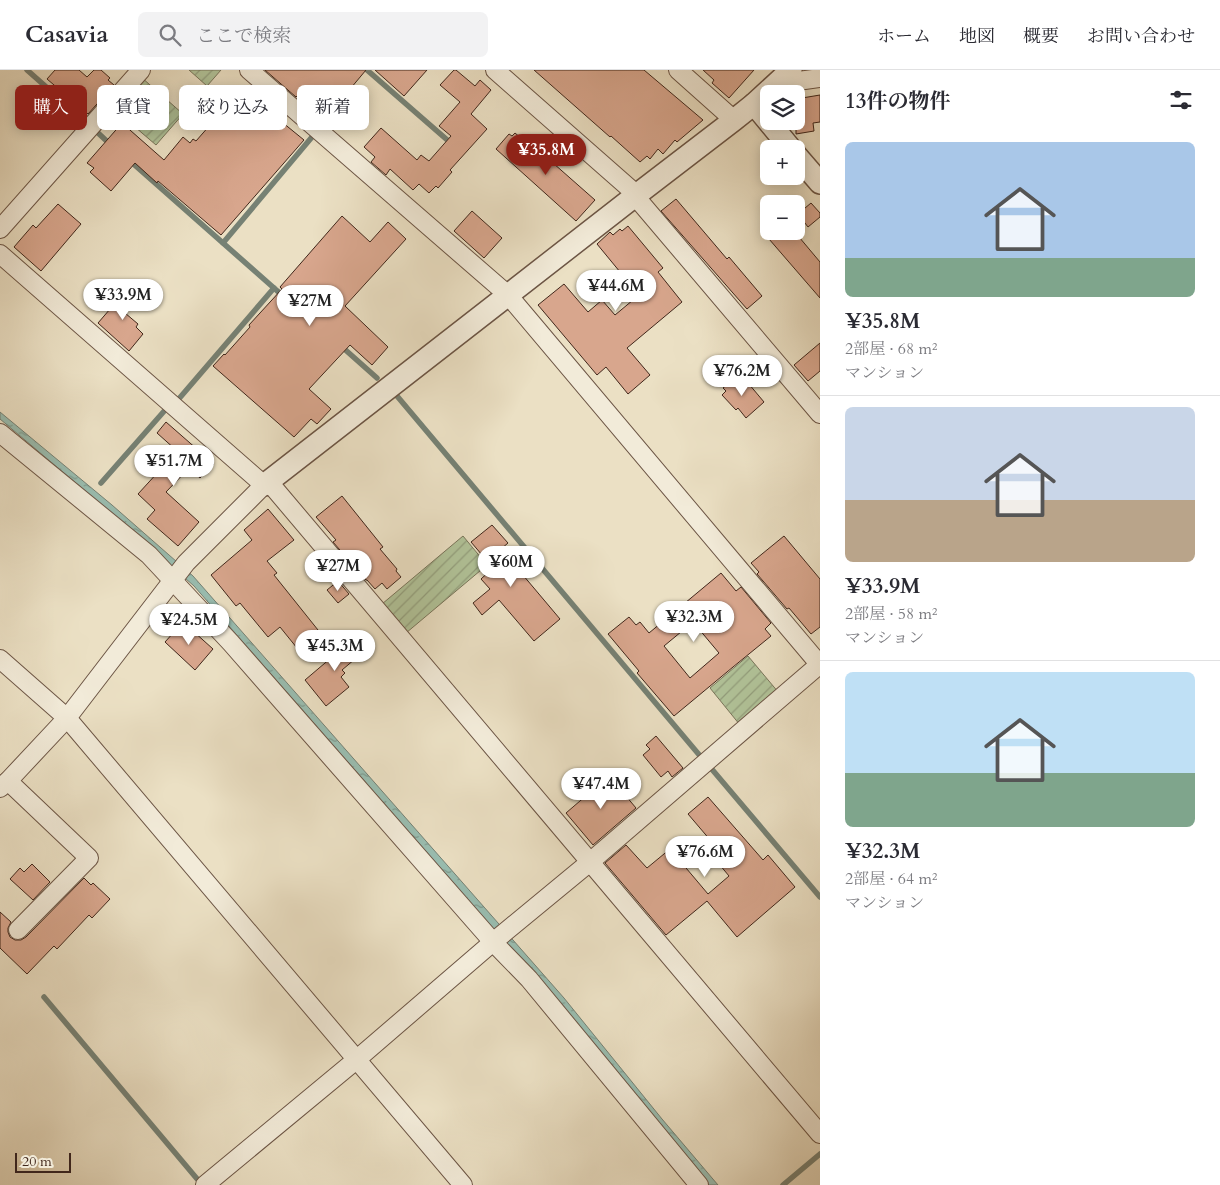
<!DOCTYPE html>
<html lang="ja">
<head>
<meta charset="utf-8">
<style>
	body { margin:0; font-family:Cardo,"Noto Serif JP",serif; background:#f2f2f3; color:#2b2b33; height:100vh; display:flex; flex-direction:column; font-size:19px; white-space:nowrap }
	* { box-sizing:border-box; margin:0 }
	p { font-size:16px; color:#7c7c81 }
	.icon { flex:none; width:28px; height:28px; fill:none; stroke:currentColor; stroke-width:2; stroke-linecap:round; stroke-linejoin:round }
	.map { position:relative; flex:1; overflow:hidden }
	.drawer { display:flex; flex-direction:column; background:#fff; width:400px }
	.drawer>* { flex:none }
	.hud { position:absolute; left:15px; top:15px; width:475px; height:45px; display:flex; gap:10px }
	.buttons { position:absolute; left:760px; top:15px; display:grid; gap:10px }
	.buttons a { display:grid; place-items:center; width:45px; height:45px; border-radius:8px; background:#fff; box-shadow:0 2px 12px #0003; font-size:25px }
	.scale { position:absolute; left:15px; bottom:12px; width:56px; box-sizing:border-box; padding-left:5px; border:2px solid #41271b; border-top:0; font-size:14px; line-height:18px; white-space:nowrap; color:#41271b; -webkit-text-stroke:4px #f2ebd9; paint-order:stroke }
	.price { position:absolute; translate:-50% -42px; padding:0 11px; border-radius:18px; background:#fff; color:#222; font-size:16px; line-height:32px; filter:drop-shadow(0 1px 2px #0008) }
	.price::after { content:''; position:absolute; left:50%; top:30px; width:15px; height:11px; margin-left:-8px; background:inherit; clip-path:polygon(0 0,100% 0,50% 100%) }
	.price.current { background:#8f2418; color:#fff }
	ul { padding:0; list-style:none }
	li { display:grid; align-content:center; gap:10px; height:265px; padding:0 25px }
	li+li { border-top:1px solid #e1e1e2 }
	li span { display:grid; place-items:center; height:155px; border-radius:8px; color:#555 }
	li>.icon { margin-inline-start:auto }
	span .icon { width:90px; height:90px; fill:#fffc; stroke-width:1 }
	li b { font-size:21px }
	h2 { display:flex; justify-content:space-between; align-items:center; height:60px; padding:0 25px; font-size:21px }
	.pill { padding:0 18px; border-radius:8px; background:#fff; box-shadow:0 2px 12px #0003; font-size:18px; line-height:45px }
	.pill.current { background:#8f2418; color:#fff }
	header { display:flex; align-items:center; gap:30px; box-sizing:border-box; height:70px; padding:0 25px; background:#fff; border-bottom:1px solid #e1e1e2 }
	header strong { font-size:24px }
	nav { display:flex; gap:28px; margin-inline-start:auto; font-size:18px }
	.search { width:350px; height:45px; background:#f2f2f3; display:flex; align-items:center; gap:12px; box-sizing:border-box; padding:0 18px; border-radius:8px; color:#7c7c81; font-size:19px }
	main { display:flex; flex:1; min-height:0 }
	.map>svg:first-child { display:block }
	.garden { fill:url(#garden-furrows); stroke:#79755a }
	.water { fill:url(#water-ripples); stroke:#768174 }
	.lines { fill:none; stroke-linecap:round; stroke-linejoin:round }
	.stream { stroke:#768174; stroke-width:5.5 }
	.building { fill:#d8a68d; stroke:#41271b; fill-rule:evenodd }
	.minor-casing { stroke:#6c5545; stroke-width:20 }
	.tertiary-casing { stroke:#6c5545; stroke-width:24 }
	.minor { stroke:#f2ebd9; stroke-width:18 }
	.tertiary { stroke:#f2ebd9; stroke-width:21 }
</style>
</head>
<body>
<header>
<strong>Casavia</strong>
<div class="search"><svg class="icon" aria-label="search" viewBox="0 0 24 24"><circle cx="10" cy="10" r="6"/><path d="M15 15l6 6"/></svg>ここで検索</div>
<nav><a>ホーム</a><a>地図</a><a>概要</a><a>お問い合わせ</a></nav>
</header>
<main>
<div class="map">
<svg width="820" height="1115" viewBox="0 0 820 1115">
	<defs>
		<pattern id="garden-furrows" width="10" height="10" patternUnits="userSpaceOnUse" patternTransform="scale(1.25)"><rect width="10" height="10" fill="#b1c399"/><path d="M-1 1l2-2M0 10L10 0M9 11l2-2" fill="none" stroke="#929e7c"/></pattern>
		<pattern id="water-ripples" width="26" height="14" patternUnits="userSpaceOnUse" patternTransform="scale(1.25)"><rect width="26" height="14" fill="#99bdb0"/><path d="M2 4q2-2 4 0t4 0M15 11q2-2 4 0t4 0" fill="none" stroke="#7e9a8e"/></pattern>
	</defs>
	<rect width="100%" height="100%" fill="#ebe0c4"/>
	<filter id="stains"><feTurbulence type="fractalNoise" baseFrequency=".004" numOctaves="4"/><feColorMatrix values="0 0 0 0 .2 0 0 0 0 .09 0 0 0 0 .02 0 0 0 .5 -.17"/></filter>
	<radialGradient id="worn" r=".72"><stop offset=".6" stop-color="#630" stop-opacity="0"/><stop offset="1" stop-color="#630" stop-opacity=".3"/></radialGradient>
	<!-- garden -->
	<g class="garden">
		<polygon points="189,0 221,0 207,16"/>
		<polygon points="141,7 183,44 156,75 114,39"/>
		<polygon points="463,466 487,495 406,563 382,534"/>
		<polygon points="748,586 779,623 740,655 710,618"/>
	</g>
	<!-- water -->
	<polygon class="water" points="0,342 112,435 193,506 564,928 662,1049 718,1115 709,1115 560,933 504,871 194,516 102,435 0,349"/>
	<g class="lines">
		<!-- stream -->
		<g class="stream">
			<polyline points="27,0 87,53"/>
			<polyline points="367,0 453,75"/>
			<polyline points="97,62 112,76"/>
			<polyline points="129,90 283,226"/>
			<polyline points="223,173 312,67"/>
			<polyline points="341,276 377,308"/>
			<polyline points="397,326 701,687"/>
			<polyline points="177,331 274,218"/>
			<polyline points="101,413 166,339"/>
			<polyline points="710,697 820,827"/>
			<polyline points="44,927 198,1110"/>
			<polyline points="783,1115 820,1084"/>
		</g>
	</g>
	<!-- building -->
	<g class="building">
		<polygon points="55,0 79,0 87,7 94,0 101,0 110,8 108,10 114,15 88,44 47,9"/>
		<polygon points="265,0 366,0 325,49 298,25 296,27"/>
		<polygon points="375,0 427,0 404,26"/>
		<polygon points="454,0 456,0 475,16 480,10 491,20 471,44 487,59 450,100 452,102 438,118 436,116 429,123 419,114 413,120 390,99 386,105 371,92 375,87 364,77 381,58 417,90 421,85 429,91 451,66 439,56 460,32 440,15"/>
		<polygon points="534,0 644,0 703,50 677,72 675,70 663,84 658,79 650,89 647,86 640,92 611,66 610,67"/>
		<polygon points="703,0 754,0 729,28 712,13 714,10"/>
		<polygon points="820,25 820,52 813,53 814,61 796,64 796,29"/>
		<polygon points="232,30 252,47 267,30 282,43 277,48 304,70 221,165 158,111 157,113 135,93 111,121 90,102 94,98 87,93 122,53 164,90 183,67 190,73 193,69 196,71"/>
		<polygon points="515,63 540,84 542,81 554,92 553,93 595,130 576,151 496,79 509,64 512,66"/>
		<polygon points="676,129 727,189 729,187 762,226 747,239 661,141"/>
		<polygon points="811,133 820,143 820,147 808,157 798,144"/>
		<polygon points="58,134 81,154 41,201 14,177 33,155 36,158"/>
		<polygon points="472,141 502,168 484,188 454,161"/>
		<polygon points="342,146 370,172 388,152 406,169 345,236 388,277 372,295 350,275 309,319 331,339 317,354 311,349 294,367 213,296 224,284 225,285 250,257 249,255 282,219 280,217"/>
		<polygon points="628,156 663,198 658,202 682,232 627,278 650,305 628,324 606,297 597,305 538,235 564,214 588,242 602,230 615,245 639,225 597,174 610,162 613,165 620,159 622,161"/>
		<polygon points="778,161 794,161 820,192 820,228 769,169"/>
		<polygon points="129,217 140,226 125,243 138,254 136,257 143,264 129,281 98,253"/>
		<polygon points="820,273 820,301 808,311 794,295"/>
		<polygon points="736,307 739,310 743,307 764,332 746,348 738,338 736,340 722,325 726,321 723,318"/>
		<polygon points="166,352 214,394 200,408 189,398 166,422 199,452 178,476 147,449 155,440 138,424 170,389 169,388 176,380 157,363"/>
		<polygon points="342,426 383,477 380,479 397,499 396,501 401,507 387,519 382,513 375,519 367,510 366,510 333,472 336,470 316,447"/>
		<polygon points="268,439 294,470 267,491 277,503 274,505 318,560 297,578 280,557 268,567 240,533 236,536 211,505 252,470 244,460"/>
		<polygon points="492,455 508,473 501,479 560,549 534,571 499,530 482,545 473,533 490,519 481,509 493,498 471,472"/>
		<polygon points="784,466 820,509 820,557 811,564 789,538 787,539 757,504 759,502 751,493"/>
		<path d="M721,503L736,521L741,517L771,553L765,559L771,566L733,597L674,646L637,603L639,601L608,564L629,547L636,555L640,552L649,563ZM693,552L719,583L690,608L664,576Z"/>
		<polygon points="338,511 349,524 338,533 327,520"/>
		<polygon points="183,552 213,579 195,600 165,572"/>
		<polygon points="358,565 368,578 342,600 345,603 341,607 349,617 326,636 305,610"/>
		<polygon points="656,666 683,698 672,707 668,701 661,707 643,685 650,679 646,675"/>
		<polygon points="609,706 636,738 593,775 566,743"/>
		<polygon points="708,727 763,790 768,785 795,817 737,867 707,831 666,865 605,793 626,775 647,798 670,779 708,824 729,806 705,777 711,771 688,744"/>
		<polygon points="32,794 50,812 33,830 10,809 20,798 24,802"/>
		<polygon points="84,808 91,815 93,813 110,829 92,848 89,845 57,879 54,876 27,904 0,878 0,842 11,852 8,858 8,862 10,867 15,870 21,870 26,867"/>
	</g>
	<g class="lines">
		<defs>
			<g id="minor">
				<polyline points="249,0 508,225 820,595"/>
				<polyline points="495,0 636,124"/>
				<polyline points="678,0 734,50"/>
				<polyline points="776,14 820,8"/>
				<polyline points="635,126 820,344"/>
				<polyline points="0,159 141,0"/>
				<polyline points="0,184 264,415 186,493 67,648 8,711 0,718"/>
				<polyline points="0,363 149,485 231,573 493,872 529,909 699,1115"/>
				<polyline points="268,411 820,1064"/>
				<polyline points="0,589 67,648 463,1115"/>
				<polyline points="8,711 89,788 18,860"/>
				<polyline points="205,1115 356,990 493,872 590,792 820,594"/>
			</g>
			<g id="tertiary">
				<polyline points="754,34 791,79"/>
				<polyline points="796,85 820,113"/>
				<polyline points="264,415 508,225 635,126 734,50 754,34 791,0"/>
			</g>
		</defs>
		<!-- minor casing -->
		<use href="#minor" class="minor-casing"/>
		<!-- tertiary casing -->
		<use href="#tertiary" class="tertiary-casing"/>
		<!-- minor -->
		<use href="#minor" class="minor"/>
		<!-- tertiary -->
		<use href="#tertiary" class="tertiary"/>
	</g>
	<rect width="100%" height="100%" filter="url(#stains)"/>
	<rect width="100%" height="100%" fill="url(#worn)"/>
</svg>
<div class="buttons">
<a><svg class="icon" aria-label="layers" viewBox="0 0 24 24"><path d="M12 4l9 5-9 5-9-5zM3 14l9 5 9-5"/></svg></a>
<a>+</a>
<a>−</a>
</div>
<div class="scale">20 m</div>
<b class="price current" style="left:546px;top:106px">¥35.8M</b>
<b class="price" style="left:616px;top:242px">¥44.6M</b>
<b class="price" style="left:123px;top:251px">¥33.9M</b>
<b class="price" style="left:310px;top:257px">¥27M</b>
<b class="price" style="left:742px;top:327px">¥76.2M</b>
<b class="price" style="left:174px;top:417px">¥51.7M</b>
<b class="price" style="left:511px;top:518px">¥60M</b>
<b class="price" style="left:338px;top:522px">¥27M</b>
<b class="price" style="left:694px;top:573px">¥32.3M</b>
<b class="price" style="left:189px;top:576px">¥24.5M</b>
<b class="price" style="left:335px;top:602px">¥45.3M</b>
<b class="price" style="left:601px;top:740px">¥47.4M</b>
<b class="price" style="left:705px;top:808px">¥76.6M</b>
<div class="hud">
<a class="pill current">購入</a>
<a class="pill">賃貸</a>
<a class="pill">絞り込み</a>
<a class="pill">新着</a>
</div>
</div>
<section class="drawer">
<h2>13件の物件<svg class="icon" aria-label="filters" viewBox="0 0 24 24"><path d="M4 7h16M4 17h16"/><circle cx="9" cy="7" r="2"/><circle cx="15" cy="17" r="2"/></svg></h2>
<ul>
<li><span style="background:linear-gradient(#a9c7e8 75%,#7fa58c 0)"><svg class="icon" aria-label="home" viewBox="0 0 24 24"><path d="M3 11l9-7 9 7M6 9v11h12V9"/></svg></span><div><b>¥35.8M</b><p>2部屋 · 68 m²</p><p>マンション</p></div></li>
<li><span style="background:linear-gradient(#c9d6e8 60%,#b9a48a 0)"><svg class="icon" aria-label="home" viewBox="0 0 24 24"><path d="M3 11l9-7 9 7M6 9v11h12V9"/></svg></span><div><b>¥33.9M</b><p>2部屋 · 58 m²</p><p>マンション</p></div></li>
<li><span style="background:linear-gradient(#bfe0f5 65%,#7fa58c 0)"><svg class="icon" aria-label="home" viewBox="0 0 24 24"><path d="M3 11l9-7 9 7M6 9v11h12V9"/></svg></span><div><b>¥32.3M</b><p>2部屋 · 64 m²</p><p>マンション</p></div></li>
</ul>
</section>
</main>
</body>
</html>
